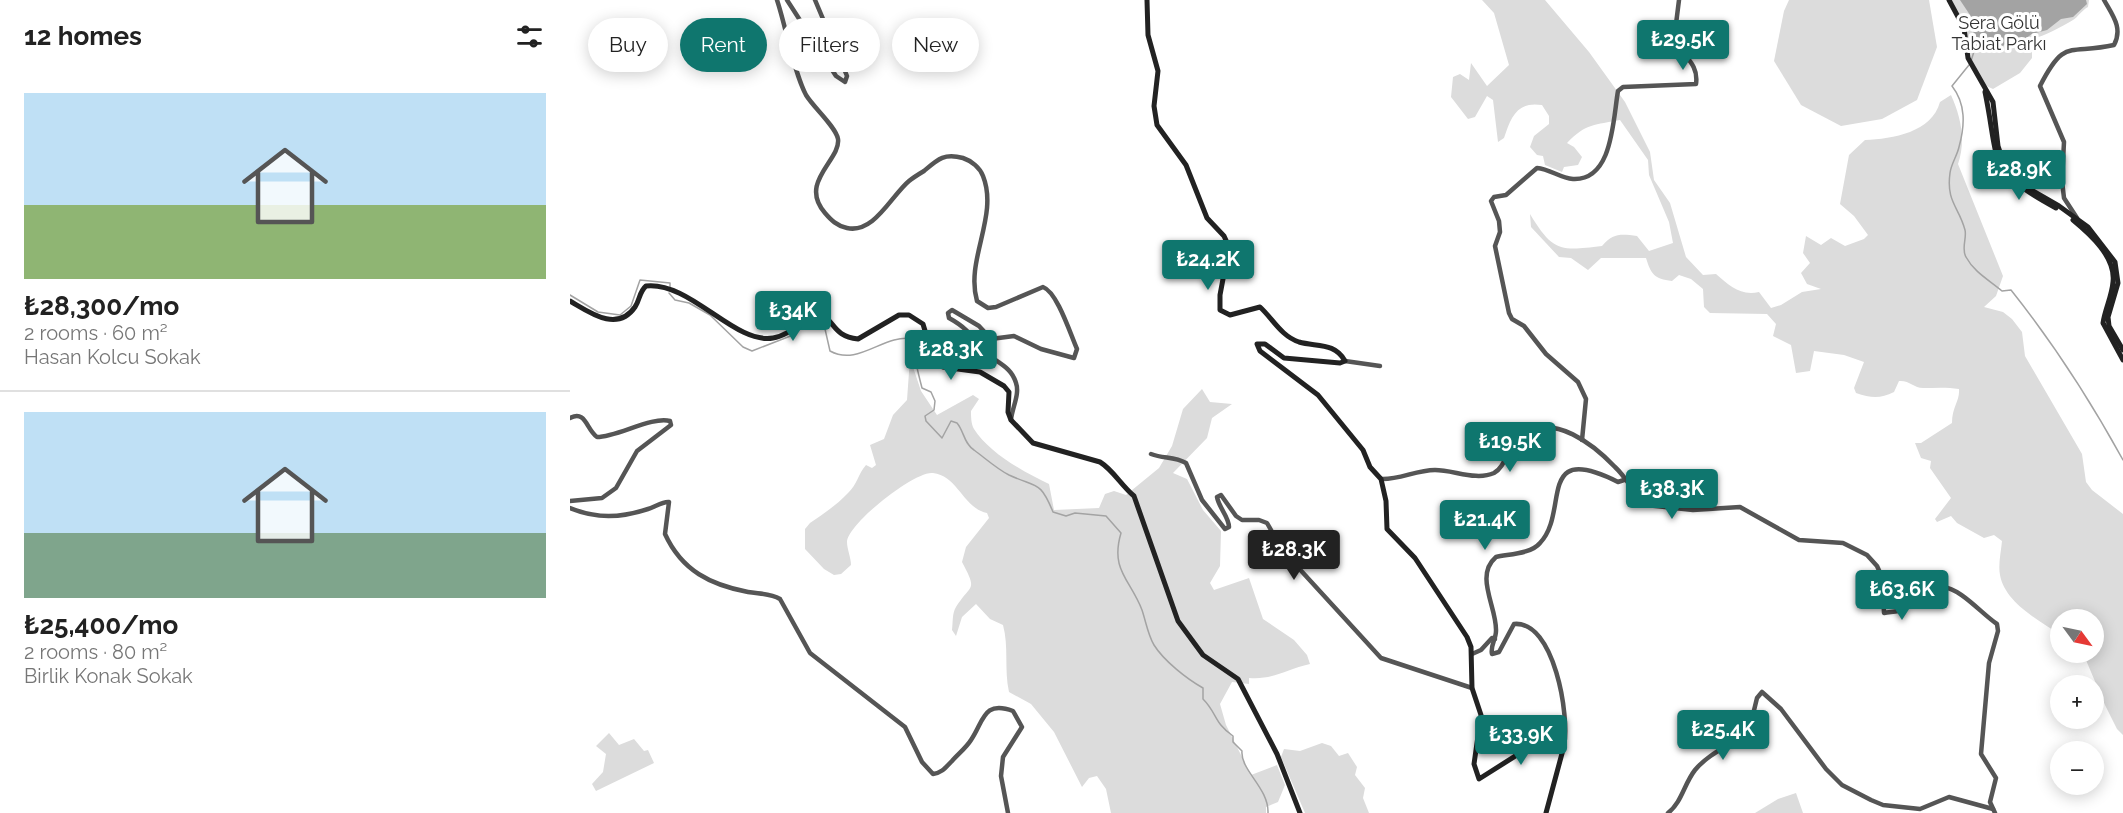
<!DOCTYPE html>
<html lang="en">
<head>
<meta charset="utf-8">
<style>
	body { margin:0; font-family:Raleway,sans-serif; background:#f6f6f6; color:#222; height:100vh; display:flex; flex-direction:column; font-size:22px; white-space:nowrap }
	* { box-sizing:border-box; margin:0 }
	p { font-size:20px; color:#767676 }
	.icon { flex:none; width:33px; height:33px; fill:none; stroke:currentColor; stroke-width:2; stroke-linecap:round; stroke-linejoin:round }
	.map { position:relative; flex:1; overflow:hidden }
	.sheet { display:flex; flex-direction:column; background:#fff; width:570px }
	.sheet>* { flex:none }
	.banner { position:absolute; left:18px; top:18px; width:570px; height:54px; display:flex; gap:12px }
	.needle { width:39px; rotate:123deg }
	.buttons { position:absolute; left:1480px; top:609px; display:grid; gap:12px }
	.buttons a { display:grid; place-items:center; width:54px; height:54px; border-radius:50%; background:#fff; box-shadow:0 3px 15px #0003; font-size:30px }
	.price { position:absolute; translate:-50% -51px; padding:0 14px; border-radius:6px; background:#0f766e; color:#fff; font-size:20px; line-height:39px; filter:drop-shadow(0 2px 3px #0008) }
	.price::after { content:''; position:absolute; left:50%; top:36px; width:18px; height:14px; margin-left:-9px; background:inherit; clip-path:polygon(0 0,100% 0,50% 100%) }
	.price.active { background:#222; color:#fff }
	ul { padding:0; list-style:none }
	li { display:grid; align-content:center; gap:12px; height:318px; padding:0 24px }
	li+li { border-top:2px solid #e0e0e0 }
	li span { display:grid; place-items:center; height:186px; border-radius:0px; color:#555 }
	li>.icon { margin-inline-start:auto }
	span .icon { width:108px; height:108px; fill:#fffc; stroke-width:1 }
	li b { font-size:26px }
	h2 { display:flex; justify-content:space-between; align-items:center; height:72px; padding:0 24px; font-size:26px }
	.tag { padding:0 21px; border-radius:27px; background:#fff; box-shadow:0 3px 15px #0003; font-size:21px; line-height:54px }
	.tag.active { background:#0f766e; color:#fff }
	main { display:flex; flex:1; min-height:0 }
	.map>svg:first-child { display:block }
	.green { fill:#dcdcdc }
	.water { fill:#a3a3a3 }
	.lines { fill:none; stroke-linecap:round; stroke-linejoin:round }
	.stream { stroke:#a3a3a3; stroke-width:1.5 }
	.tertiary { stroke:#555; stroke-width:4.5 }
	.secondary { stroke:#222; stroke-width:5 }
	.labels { text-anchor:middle; stroke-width:6; stroke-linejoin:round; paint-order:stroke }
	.park-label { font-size:18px; fill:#333; stroke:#fff }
</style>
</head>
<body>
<main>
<section class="sheet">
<h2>12 homes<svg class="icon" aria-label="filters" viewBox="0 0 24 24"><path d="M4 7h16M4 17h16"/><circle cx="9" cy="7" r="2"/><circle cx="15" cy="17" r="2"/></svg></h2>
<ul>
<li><span style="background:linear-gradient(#bfe0f5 60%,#8fb573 0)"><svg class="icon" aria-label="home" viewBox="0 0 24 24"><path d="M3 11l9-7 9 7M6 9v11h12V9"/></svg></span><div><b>₺28,300/mo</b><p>2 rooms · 60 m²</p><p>Hasan Kolcu Sokak</p></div></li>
<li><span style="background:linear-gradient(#bfe0f5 65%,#7fa58c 0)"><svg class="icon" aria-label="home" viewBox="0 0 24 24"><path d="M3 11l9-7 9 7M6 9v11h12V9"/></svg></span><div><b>₺25,400/mo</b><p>2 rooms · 80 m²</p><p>Birlik Konak Sokak</p></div></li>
</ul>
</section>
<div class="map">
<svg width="1553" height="813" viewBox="0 0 1553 813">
	<rect width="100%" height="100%" fill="#fff"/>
	<!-- green -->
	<g class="green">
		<path d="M912,0H975L1019,52L1055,102L1080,152L1084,180L1100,203L1116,257L1133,275L1146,274C1160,286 1170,296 1189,292L1201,308L1211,305L1232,292L1251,289L1237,284L1231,273L1240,263L1233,253L1236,236L1251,245L1261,238L1275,246L1294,239L1298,235L1284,216L1270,204L1279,155L1295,140C1323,139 1362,132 1370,102L1381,95C1391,117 1396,141 1388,164L1433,276L1426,296L1414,307L1433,312L1442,319L1452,332L1455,356L1512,454L1516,482L1522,490L1553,514V735L1547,729L1535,705L1513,653L1524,652V620H1491V635C1470,621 1435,603 1430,575C1428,565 1431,552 1432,541L1424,535L1414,538L1387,523L1381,516L1367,522L1365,519L1381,498L1360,468L1361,461L1351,458L1345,443H1351L1382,423C1382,407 1390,401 1389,389C1377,387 1365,388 1353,388C1344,388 1339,380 1329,381L1324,392C1310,399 1301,398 1286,393L1284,388L1294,362L1274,355L1244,351L1240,371L1226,373L1221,345L1203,336L1206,324L1197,314L1140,313L1134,307L1133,289L1121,279L1109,275L1102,281C1084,279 1081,274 1076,258H1031L1018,270L1001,258L989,257L961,227L960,214C983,252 990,251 1032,246C1043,233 1051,234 1067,236L1079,251L1103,243L1099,222L1079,175L1078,160L1050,120C1025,125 1016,123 997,143L1004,147L1012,157L1008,165L994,167L992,172L975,165L973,156L967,155L960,147L964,136L979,124V116L972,105C947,101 941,117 934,138L928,142L923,100L917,96L905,117L898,119L881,97L883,77L890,74L899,80L901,63L917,86L939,65L924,13Z"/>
		<polygon points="1219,0 1359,0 1367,47 1347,100 1312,119 1271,126 1231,105 1204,61 1214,11"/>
		<path d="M1379,0H1519L1518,7C1512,10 1508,17 1503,20C1491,27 1475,36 1462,39V58L1450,73L1423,89C1398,79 1400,51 1394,29C1392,19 1384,9 1379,0Z"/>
		<path d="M340,358L351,391L367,415L403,395L409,399L401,411C401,416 401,424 404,429C418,452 455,473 479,484L484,510L529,508L535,494L544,491L556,495L589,468L602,446L613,409L632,389L640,402L662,404L642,418L637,438L603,473L617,479L633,510L651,531L650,566L640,583L644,590L679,578L693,619L724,640L737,655L740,664C716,669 704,680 679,678V684L662,682L650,704L656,725L681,775L707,765L715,785L708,802L696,807V813H541L536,789L527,776L519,778L512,787L484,732L461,704L439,692C434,669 439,647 433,625L420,619L406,604L392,617L386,636L382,630C383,623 382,613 386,607C401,583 408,592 392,562L396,547L419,518L417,513C393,508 388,476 363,473C346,470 278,523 277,542C277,549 281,558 281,565L271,574L264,575L254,569L235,549V529L240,523C253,514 267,505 278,493C287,485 288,474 296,465L302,468L306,465L300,445L314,439L323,415L337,400Z"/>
		<polygon points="39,733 49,745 64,739 74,751 78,750 84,763 26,791 22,784 33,772 36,754 26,746"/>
		<polygon points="752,743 761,746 769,756 778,753 787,767 785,775 795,788 793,798 799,813 735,813 711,757 714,749 730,751"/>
		<polygon points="1226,793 1233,813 1185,813 1208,799"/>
	</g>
	<!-- water -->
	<polygon class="water" points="1390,0 1516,0 1517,4 1503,17 1491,19 1477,30 1462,34 1444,46 1437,42 1430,49 1406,45 1400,15"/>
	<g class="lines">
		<!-- stream -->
		<g class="stream">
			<polyline points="1401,61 1406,45"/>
			<path d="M1399,65L1382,86C1396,104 1395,125 1389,147C1387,156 1381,164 1380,173C1376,202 1389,207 1395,230C1397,238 1391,249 1396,257C1404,272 1419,280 1432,291L1441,290C1484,344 1520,400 1553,460"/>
			<path d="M99,293L105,300L119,303L140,315L173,347L182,351L223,335L242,319H248L255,329L260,351C289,367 314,333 343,339C343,355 348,372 352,388L361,392L365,401L364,410L355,416L356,421L372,438L381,421L387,423C394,431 394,444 404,450C415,458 427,469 439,475C467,488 470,480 483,512L496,516L505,513L536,516L551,533C540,570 560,579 572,610C576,622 578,635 584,645C594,661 617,679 633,688V699C647,713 644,723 663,736V742L672,751C670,770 699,788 698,813"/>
			<polyline points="0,295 28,312 50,315 61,306 70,280 100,283 100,288"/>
		</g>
		<!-- tertiary -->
		<g class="tertiary">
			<path d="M207,0C216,27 224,73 236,95C244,108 266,127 268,139C271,160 228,182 255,213C261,220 267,226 277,228C304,234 321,196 339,181C344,177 349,174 354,171C368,159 374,153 393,158C402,161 410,168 413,176C429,216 395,260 407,301L418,308L426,307L473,287C487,292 500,333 507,349L504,358L471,349L444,336L421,339L409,326L382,310L378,313L379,318C397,328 401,335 413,350C424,362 441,365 446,383C450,394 442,408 441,420"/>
			<polyline points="217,0 266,76 275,82 277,76 245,0"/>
			<path d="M1507,218L1494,198L1492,181L1494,142L1470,86C1495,37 1499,55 1544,45C1553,28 1543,16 1534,0"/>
			<polyline points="775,361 810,366"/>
			<path d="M0,418C16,410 16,429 27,437C47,437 82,416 100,421L101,425L67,451L46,488L32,498L0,501"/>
			<path d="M1012,440L1016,399L1008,382L976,354L954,326L942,319L939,313L925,246L930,232L929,221L921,201L924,197L936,195L967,168C980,169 990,178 1003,179C1043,181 1043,119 1048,91L1053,87L1126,84C1129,63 1113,57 1104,40L1109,0"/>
			<path d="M581,454C594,459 604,456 616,463L632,500L655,529L659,527C659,517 649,508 647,497L651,495L666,516L672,520H689L697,523L713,551L811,658L902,688"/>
			<path d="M811,479C829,480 846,470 865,470C884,470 906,481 924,473C937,466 937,444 953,434C984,413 1024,445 1045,467C1057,478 1064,494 1076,505L1123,510L1170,507L1229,540L1273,543L1297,555L1307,566L1312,577L1314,613C1318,612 1324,612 1328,611C1342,607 1358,586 1373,587C1390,588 1413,615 1427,624L1428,631L1419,663L1411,754L1426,778L1420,802L1425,813"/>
			<path d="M0,508C27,519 50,518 78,509C85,507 93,501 99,502L95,534C112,571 141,585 178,592C190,594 200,593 210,599L240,653L335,727L352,762L363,774C372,773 376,767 382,761C388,754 396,748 401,740C414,721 413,700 443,711L452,727L433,757L431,776L438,813"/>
			<polyline points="902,654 911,650 922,638 925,639"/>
			<path d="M994,746C1000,716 984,620 944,624L929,652L922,654C920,646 926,639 926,631C927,607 904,576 926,557C939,554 961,554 970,543C1000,512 965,440 1048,482L1054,480"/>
			<path d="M1098,813C1112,802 1114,784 1125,770C1140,752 1162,745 1179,731L1187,698L1192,692L1211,709L1256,769L1272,785L1301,800L1313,805L1350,809L1379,797L1423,809"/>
		</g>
		<!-- secondary -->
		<g class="secondary">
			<path d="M577,0L578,35L588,71L584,106L587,125L616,165L637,218L654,236L659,247L650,295V310L660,315L690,307C703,319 711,336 729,342C746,347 765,342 775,361L770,363L714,358L695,344H687L690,351L748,395L793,450L800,467L811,479L816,501L817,529L845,558L897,637L901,647L902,688L911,715L904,764L909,779L977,736L989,737L994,746L976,813"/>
			<polyline points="1379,0 1394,28 1398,58 1423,102 1428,146 1435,167 1458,188 1489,206 1518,227 1545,262 1548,283 1538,317 1539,326 1553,350"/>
			<path d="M1415,92C1430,164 1415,169 1486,208"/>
			<path d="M1503,220C1520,234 1546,257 1543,282C1542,296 1535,309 1533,323L1553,360"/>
			<path d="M0,301C19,312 47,333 65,307C70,300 69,292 76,286C120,281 165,345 203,338C219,336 232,320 247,313C266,319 261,336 288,339L329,315H339L353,324L361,351L373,367L410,372L434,386L439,392L438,412L441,420L463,443L530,462C543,470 551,485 564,496L608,621L633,655L668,679L707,754L730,813"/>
		</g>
	</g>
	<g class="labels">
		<!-- park labels -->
		<g class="park-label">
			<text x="1429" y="29">Sera Gölü<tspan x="1429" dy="21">Tabiat Parkı</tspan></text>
		</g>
	</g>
</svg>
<div class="buttons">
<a><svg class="needle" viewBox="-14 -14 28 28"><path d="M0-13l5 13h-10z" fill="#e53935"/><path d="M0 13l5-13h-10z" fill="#767676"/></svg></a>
<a>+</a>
<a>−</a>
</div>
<b class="price" style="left:1113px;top:71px">₺29.5K</b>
<b class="price" style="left:1449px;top:201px">₺28.9K</b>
<b class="price" style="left:638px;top:291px">₺24.2K</b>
<b class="price" style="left:223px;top:342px">₺34K</b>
<b class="price" style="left:381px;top:381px">₺28.3K</b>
<b class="price" style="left:940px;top:473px">₺19.5K</b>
<b class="price" style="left:1102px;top:520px">₺38.3K</b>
<b class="price" style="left:915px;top:551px">₺21.4K</b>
<b class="price active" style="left:724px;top:581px">₺28.3K</b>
<b class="price" style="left:1332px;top:621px">₺63.6K</b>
<b class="price" style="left:1153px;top:761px">₺25.4K</b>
<b class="price" style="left:951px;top:766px">₺33.9K</b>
<div class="banner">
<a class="tag">Buy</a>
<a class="tag active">Rent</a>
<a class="tag">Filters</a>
<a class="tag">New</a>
</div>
</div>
</main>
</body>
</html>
